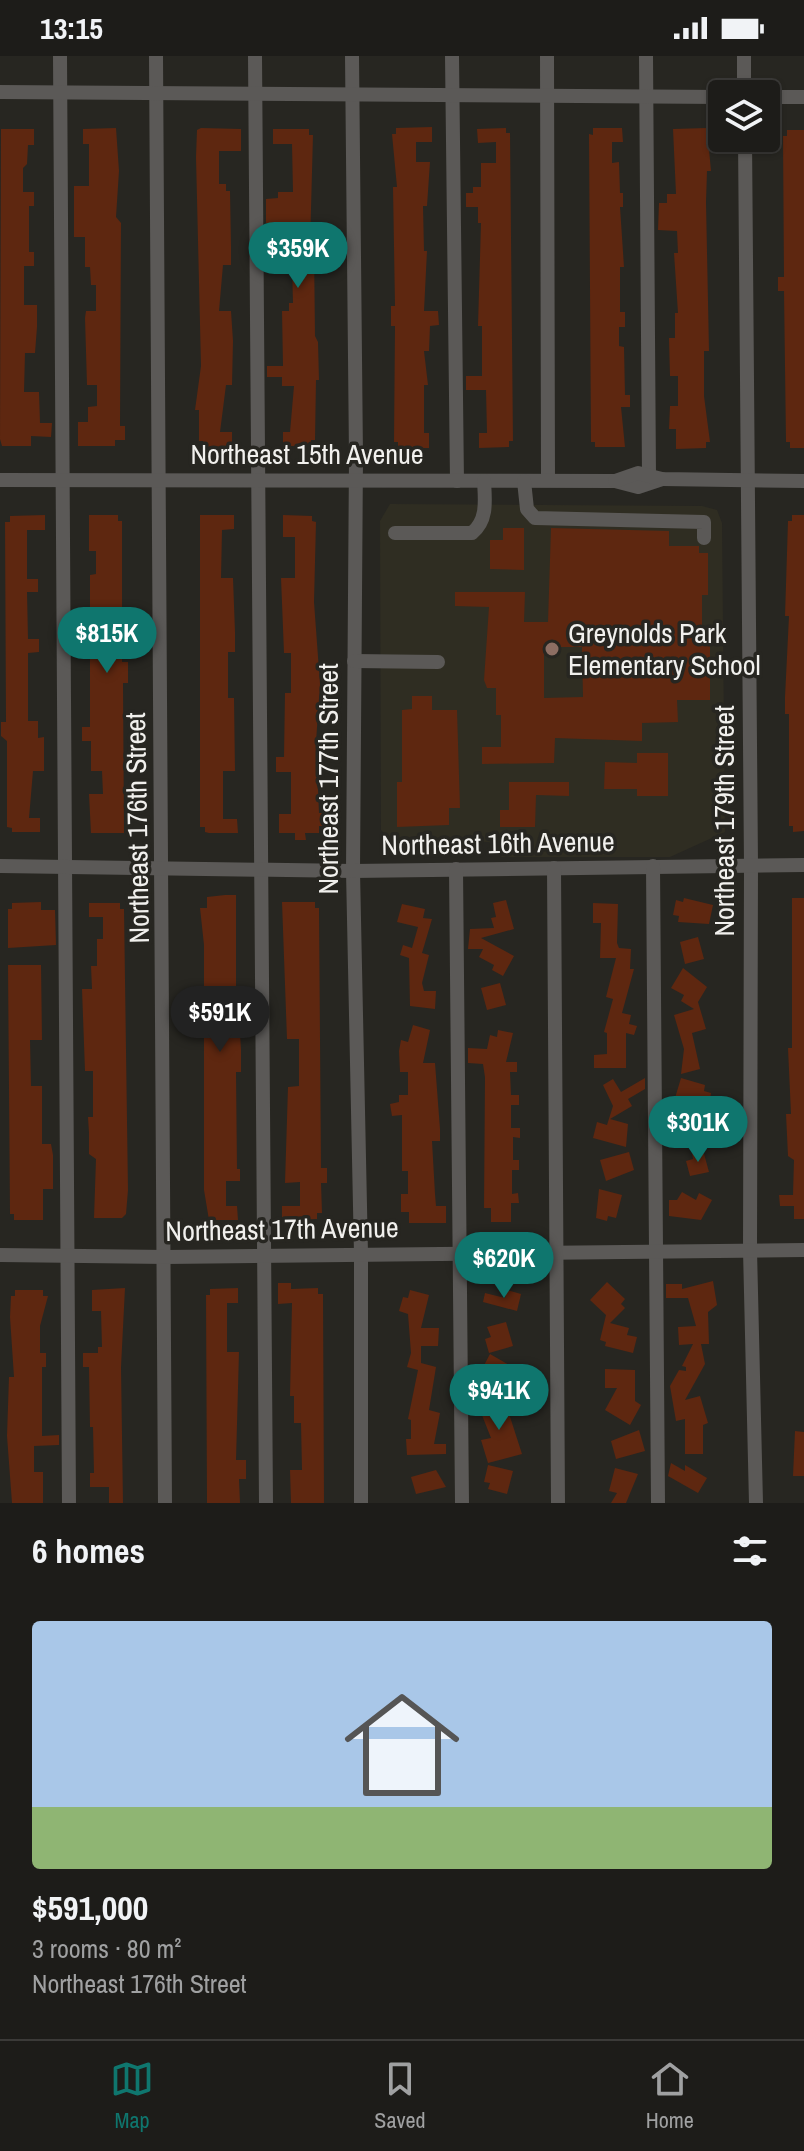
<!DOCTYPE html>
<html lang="en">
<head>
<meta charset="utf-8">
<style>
	body { margin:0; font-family:"Archivo Narrow",sans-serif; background:#2a2926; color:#f1f3f6; height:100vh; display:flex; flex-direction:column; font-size:30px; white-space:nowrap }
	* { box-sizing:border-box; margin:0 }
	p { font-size:26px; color:#a0a1a2 }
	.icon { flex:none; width:44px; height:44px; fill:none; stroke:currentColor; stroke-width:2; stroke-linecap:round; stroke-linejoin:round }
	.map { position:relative; height:1447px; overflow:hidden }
	.side { display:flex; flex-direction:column; background:#1d1c19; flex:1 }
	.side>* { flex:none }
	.buttons { position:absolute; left:708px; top:24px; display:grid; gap:16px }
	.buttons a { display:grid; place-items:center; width:72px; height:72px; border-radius:8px; background:#1d1c19; box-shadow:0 2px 6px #0004,0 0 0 2px #3b3a38; font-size:40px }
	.price { position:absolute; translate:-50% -68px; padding:0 18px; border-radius:28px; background:#0f766e; color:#fff; font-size:26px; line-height:52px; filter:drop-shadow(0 2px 4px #0008) }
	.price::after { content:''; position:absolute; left:50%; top:48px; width:24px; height:18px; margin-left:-12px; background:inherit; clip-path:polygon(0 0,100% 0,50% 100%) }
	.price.on { background:#222; color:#fff }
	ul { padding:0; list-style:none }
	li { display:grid; align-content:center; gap:16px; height:424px; padding:0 32px }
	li+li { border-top:2px solid #3b3a38 }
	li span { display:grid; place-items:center; height:248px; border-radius:8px; color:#555 }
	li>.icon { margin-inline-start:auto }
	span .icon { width:144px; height:144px; fill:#fffc; stroke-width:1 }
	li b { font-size:34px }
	h2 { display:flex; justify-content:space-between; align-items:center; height:96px; padding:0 32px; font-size:34px }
	.status { display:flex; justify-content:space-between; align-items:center; height:56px; padding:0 40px; background:#1d1c19; direction:ltr }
	.status svg { height:22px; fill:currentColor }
	.tabs { display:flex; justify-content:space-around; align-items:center; height:112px; border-top:2px solid #3b3a38; background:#1d1c19; font-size:22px; color:#a0a1a2 }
	.tabs a { display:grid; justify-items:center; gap:4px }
	.tabs .on { color:#0f766e }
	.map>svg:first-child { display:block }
	.built { fill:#2f2d22 }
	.building { fill:#5e2710; fill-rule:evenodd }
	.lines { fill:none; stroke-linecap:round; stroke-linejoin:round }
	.minor { stroke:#5b5957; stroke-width:14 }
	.education-dot { fill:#8d6e63; stroke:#272621; stroke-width:3 }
	.labels { text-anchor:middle; stroke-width:7; stroke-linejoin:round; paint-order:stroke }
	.street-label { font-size:28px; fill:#f1f0ed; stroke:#272621 }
	.poi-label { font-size:28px; fill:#f1f0ed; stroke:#272621; text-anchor:start }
</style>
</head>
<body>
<div class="status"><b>13:15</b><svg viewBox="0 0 49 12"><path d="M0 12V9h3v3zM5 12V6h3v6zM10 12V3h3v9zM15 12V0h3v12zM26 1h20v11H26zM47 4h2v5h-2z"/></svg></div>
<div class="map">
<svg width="804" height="1447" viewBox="0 0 804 1447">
	<rect width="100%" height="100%" fill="#272621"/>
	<!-- built -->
	<polygon class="built" points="390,448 702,450 717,454 722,467 725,776 670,801 501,801 489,786 391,784 381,774 380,465"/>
	<!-- building -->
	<g class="building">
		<polygon points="432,71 432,86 416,86 416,106 430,106 427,150 423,150 424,195 427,195 424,255 438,255 439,269 430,270 429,295 424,295 428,329 424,329 424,377 429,377 429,392 398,392 398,386 394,386 395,270 391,270 391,250 395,250 393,131 397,131 392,78 396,78 396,72"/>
		<polygon points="116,72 119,115 116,161 121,167 120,370 125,370 125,384 115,384 115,390 78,390 78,366 88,366 88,351 97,350 97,329 87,329 85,262 86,255 96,255 96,229 91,229 90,211 85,211 85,181 74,181 74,130 89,130 89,88 83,88 83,73"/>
		<polygon points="201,72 241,73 241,95 219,95 219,128 226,128 226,135 230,135 231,190 231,209 223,209 219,255 231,255 233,285 232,329 226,329 220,376 232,376 232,390 203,391 203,385 199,385 199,354 195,354 201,310 196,101 197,74"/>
		<polygon points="506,72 506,77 510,77 513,385 509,385 509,391 479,392 479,377 487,377 486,334 466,334 466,320 482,320 482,270 478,270 481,167 478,167 478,151 466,151 466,137 473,137 473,131 481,131 481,107 496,107 496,86 478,87 477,73"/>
		<polygon points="593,72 622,72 623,86 612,86 612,107 619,106 620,137 623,137 623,151 620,151 624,211 620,211 620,256 625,256 625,271 619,271 619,290 624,291 625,339 630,339 630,351 621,351 625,391 595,391 595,386 591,386 589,78 593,79"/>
		<polygon points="707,72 711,115 707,115 706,146 709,295 704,295 704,340 710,386 706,386 706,392 676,393 676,373 669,373 670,350 678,350 678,320 670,320 669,282 675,282 675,257 678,257 674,197 678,197 677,175 658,174 659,147 667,147 667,138 676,138 673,73"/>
		<polygon points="1,73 34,73 34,89 28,89 27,108 23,112 23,136 34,136 34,150 29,150 29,196 34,196 34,210 24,210 24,249 37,249 37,271 35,297 25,297 24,336 39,336 40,367 52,367 51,381 31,380 31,390 2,390 0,383"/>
		<polygon points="273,73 309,73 309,79 313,79 310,190 314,190 315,280 318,286 319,324 316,324 315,384 311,384 311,390 283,390 283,376 290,376 294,330 282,330 282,321 267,321 267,310 283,310 282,255 289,255 289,247 293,247 292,210 281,210 281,196 290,196 290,167 266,167 266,143 278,142 278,136 293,136 292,88 273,88"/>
		<polygon points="787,74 804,74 804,392 790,392 790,386 786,386 784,235 778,235 778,221 784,221 783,80 787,80"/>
		<polygon points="45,459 45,474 27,474 27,523 38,523 38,536 27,536 28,583 39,583 39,596 28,597 28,665 38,665 38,682 44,681 44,715 33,715 29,762 40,762 40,776 12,776 12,772 7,771 7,685 1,680 1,666 6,666 5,466 10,466 10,460"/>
		<polygon points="89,459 118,459 118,465 122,465 122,606 128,606 128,627 123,627 124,777 91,777 89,738 103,738 102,715 91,715 91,685 82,685 82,671 90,671 90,519 96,518 96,495 89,495"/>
		<polygon points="200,459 234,459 234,473 222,474 221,522 233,522 235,576 235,596 228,596 228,642 234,642 235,715 223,715 223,763 237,763 238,777 209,777 205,776 205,771 200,771"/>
		<polygon points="283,459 312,460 312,465 316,466 314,546 320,628 316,686 319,757 323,757 323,770 319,770 319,777 305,777 306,784 295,784 295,777 279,777 279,758 291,758 291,716 276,716 276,701 284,701 285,637 291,637 291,597 284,597 281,522 295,522 295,481 283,481"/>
		<polygon points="792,459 804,459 804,775 793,776 793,770 789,770 789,658 785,658 785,641 789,560 785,560 788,465 792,465"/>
		<polygon points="503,472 524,472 524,514 490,513 490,484 503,484"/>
		<path d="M551,472L669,475V490H699V497H708V539H702V583H710V644H677L678,666L642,667V685L555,682L554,707L482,708V691H501V659H496V632H487L484,624L489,551L455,550V536H525L524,566H548ZM544,591H582L583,641L544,642Z"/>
		<polygon points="412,640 432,640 432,654 457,654 460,752 449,752 449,769 397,771 397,726 402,726 402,654 412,653"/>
		<polygon points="637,697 668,697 668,740 637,740 637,733 604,733 605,706 637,707"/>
		<polygon points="509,726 569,726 569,740 536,739 535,771 500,771 500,754 509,754"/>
		<polygon points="225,839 236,839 236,960 239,960 241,994 241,1016 236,1016 237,1113 240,1113 240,1125 226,1125 226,1150 237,1150 238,1164 209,1164 204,1134 204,889 200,852 207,852 207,841"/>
		<polygon points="684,842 713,849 709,868 678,866 679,860 673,859 676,844 683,846"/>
		<polygon points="792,842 804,842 804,1163 794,1163 794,1150 780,1150 779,1139 793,1139 794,1104 788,1100 786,1058 791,1058 788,992 792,992"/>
		<polygon points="506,844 514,873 481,882 514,900 503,920 492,914 494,909 479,901 483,893 468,893 470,873 494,872 491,862 496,861 493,847"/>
		<polygon points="41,846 41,854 55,854 56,889 8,892 8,853 12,853 12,847"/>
		<polygon points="282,846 315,846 315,852 319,852 321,1112 327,1112 327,1127 321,1127 322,1157 317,1157 317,1163 282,1164 282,1150 300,1150 300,1126 285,1127 288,1031 299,1030 299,983 287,983"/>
		<polygon points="89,847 120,847 120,853 124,853 128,1134 126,1158 122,1162 94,1162 96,1103 89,1098 89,1077 88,1061 93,1061 93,1015 85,1015 82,933 92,933 91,910 97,910 97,883 103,883 103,861 89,861"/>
		<polygon points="593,847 618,848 617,887 619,892 631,893 630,913 634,913 622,957 631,959 629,968 637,970 634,979 626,977 626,1012 594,1012 594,999 607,998 607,977 604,976 613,943 606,941 616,902 600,902 601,867 593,867"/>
		<polygon points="402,848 425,853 423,862 432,863 422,897 429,899 422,927 424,935 436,935 435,953 410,950 409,902 400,899 403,889 412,892 418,871 397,866"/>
		<polygon points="698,881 704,903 685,908 680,886"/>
		<polygon points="8,909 41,909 42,984 30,984 31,1030 42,1030 42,1088 51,1088 53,1099 53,1133 43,1133 43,1164 14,1164 14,1158 10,1158"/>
		<polygon points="683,912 707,931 698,946 706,973 692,977 700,1013 681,1018 684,993 674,959 694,953 681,945 684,939 671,932"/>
		<polygon points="500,927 506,949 487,954 481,932"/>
		<polygon points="413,969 430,974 423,1007 435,1007 440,1073 440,1085 432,1085 435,1138 436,1150 446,1150 446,1167 409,1167 409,1156 401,1156 401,1138 408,1138 408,1115 402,1115 402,1059 392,1060 390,1048 399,1046 399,1039 408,1039 408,1016 400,1016 399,995 401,984 408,986"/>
		<polygon points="498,974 513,977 506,1006 517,1006 517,1016 510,1016 511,1039 519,1039 519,1049 511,1049 511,1072 520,1072 520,1082 513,1081 513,1104 519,1104 519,1114 512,1114 512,1138 518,1137 519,1147 511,1147 511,1166 491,1166 491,1152 484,1152 485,1021 483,1008 468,1007 468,992 487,993 490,979 497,981"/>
		<polygon points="645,1022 645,1033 628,1043 632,1050 610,1063 628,1068 626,1091 593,1082 597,1066 607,1069 613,1050 603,1029 613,1023 621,1036"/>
		<polygon points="681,1022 705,1029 704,1035 711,1037 705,1078 690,1078 691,1049 675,1042"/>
		<polygon points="703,1094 709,1116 690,1120 686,1105 693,1103 692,1097"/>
		<polygon points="629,1096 634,1114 606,1125 600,1104"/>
		<polygon points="599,1133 622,1139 616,1162 608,1160 607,1165 596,1162"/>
		<polygon points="682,1136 696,1144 699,1137 712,1144 701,1164 669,1160 669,1144 677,1144"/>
		<polygon points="713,1225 717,1249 708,1256 709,1288 701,1288 705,1308 685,1344 700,1340 708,1367 703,1369 703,1398 685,1398 685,1363 676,1365 670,1330 679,1314 686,1315 686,1311 682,1310 693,1288 679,1289 678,1271 696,1270 688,1242 666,1242 666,1228 682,1228 682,1233"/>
		<polygon points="607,1226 625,1243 621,1248 625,1252 610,1267 629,1272 627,1279 637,1281 633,1297 605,1290 606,1286 600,1284 606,1259 590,1244"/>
		<polygon points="278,1227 291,1227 291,1233 318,1232 318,1238 323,1238 324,1447 291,1447 290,1414 302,1414 301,1367 294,1367 294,1340 290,1340 292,1247 278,1248"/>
		<polygon points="125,1232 121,1311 123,1447 109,1447 109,1431 90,1431 90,1417 94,1417 93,1371 90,1371 89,1311 83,1311 83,1297 98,1297 98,1291 102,1291 101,1255 92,1255 92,1234"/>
		<polygon points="238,1232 238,1247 227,1247 227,1296 239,1296 236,1404 246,1404 246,1423 239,1423 240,1447 207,1447 206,1239 210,1239 210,1233"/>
		<polygon points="15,1234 43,1234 43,1240 48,1240 40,1270 40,1297 46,1297 46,1311 42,1311 42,1380 59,1379 59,1389 34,1390 34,1416 43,1416 43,1447 12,1447 7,1380 9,1321 14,1321 10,1261 11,1240 15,1240"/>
		<polygon points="410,1234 429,1239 421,1272 439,1272 438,1290 421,1290 421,1307 436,1311 429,1354 440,1357 434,1388 446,1388 446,1398 407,1399 406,1383 411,1383 411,1364 408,1363 418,1314 407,1311 411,1297 408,1258 399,1255 403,1241 408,1242"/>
		<polygon points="507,1234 521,1238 517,1255 483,1246 485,1237 505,1242"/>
		<polygon points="506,1266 513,1290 489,1297 485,1283 491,1281 487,1271"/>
		<polygon points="490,1298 511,1310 508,1315 514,1318 501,1342 474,1328"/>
		<polygon points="605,1313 635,1314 635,1345 641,1349 630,1369 605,1354 617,1332 605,1332"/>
		<polygon points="504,1342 522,1398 488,1407 481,1384 491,1382 478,1349"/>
		<polygon points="639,1374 645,1395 616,1403 611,1385"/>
		<polygon points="795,1375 804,1376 804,1420 793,1420"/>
		<polygon points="671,1407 685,1415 685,1409 707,1422 698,1437 668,1420"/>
		<polygon points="488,1409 513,1415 507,1438 488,1433 490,1427 484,1426"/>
		<polygon points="615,1412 638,1418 626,1447 611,1447 617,1437 609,1435"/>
		<polygon points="436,1414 446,1431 416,1438 411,1421"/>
	</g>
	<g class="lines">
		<!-- minor -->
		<g class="minor">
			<polyline points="60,0 69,1447"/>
			<polyline points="156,0 165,1447"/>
			<polyline points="255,0 266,1447"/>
			<polyline points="352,0 356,401 353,815 361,1198 361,1447"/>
			<polyline points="452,0 457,425"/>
			<polyline points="547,0 548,424"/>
			<polyline points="646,0 649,420"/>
			<polyline points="744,0 744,38"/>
			<polyline points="0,36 722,41"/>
			<polyline points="766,41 804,41"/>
			<polyline points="745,82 751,809 750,1194 756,1447"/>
			<polyline points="0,424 615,425 638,431 662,423"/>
			<polyline points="524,425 527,453 535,462 704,466 704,482"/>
			<polyline points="615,425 638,417 662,423 804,425"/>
			<path d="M395,477H472C488,464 485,444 484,425"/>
			<polyline points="354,605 438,606"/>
			<polyline points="0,810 353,815 804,809"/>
			<polyline points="653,810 658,1447"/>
			<polyline points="554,812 558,1447"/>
			<polyline points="456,813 462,1447"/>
			<polyline points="0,1199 166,1201 804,1194"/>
		</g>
	</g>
	<!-- markers -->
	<circle class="education-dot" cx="552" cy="593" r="8"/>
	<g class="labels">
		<!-- street labels -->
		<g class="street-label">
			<text x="307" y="408">Northeast 15th Avenue</text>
			<text transform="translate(328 723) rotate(-90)" y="10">Northeast 177th Street</text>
			<text transform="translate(724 765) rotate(-90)" y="10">Northeast 179th Street</text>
			<text transform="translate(137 772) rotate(-91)" y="10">Northeast 176th Street</text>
			<text transform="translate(498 787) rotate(-1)" y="10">Northeast 16th Avenue</text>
			<text transform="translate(282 1173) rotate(-1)" y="10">Northeast 17th Avenue</text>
		</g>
		<!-- poi labels -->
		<g class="poi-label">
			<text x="568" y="587">Greynolds Park<tspan x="568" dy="32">Elementary School</tspan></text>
		</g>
	</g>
</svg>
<div class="buttons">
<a><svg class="icon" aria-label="layers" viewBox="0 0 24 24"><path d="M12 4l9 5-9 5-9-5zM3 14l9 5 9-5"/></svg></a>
</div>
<b class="price" style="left:298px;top:234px">$359K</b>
<b class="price" style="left:107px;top:619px">$815K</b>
<b class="price on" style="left:220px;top:998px">$591K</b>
<b class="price" style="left:698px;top:1108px">$301K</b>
<b class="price" style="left:504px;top:1244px">$620K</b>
<b class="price" style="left:499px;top:1376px">$941K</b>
</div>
<section class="side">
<h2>6 homes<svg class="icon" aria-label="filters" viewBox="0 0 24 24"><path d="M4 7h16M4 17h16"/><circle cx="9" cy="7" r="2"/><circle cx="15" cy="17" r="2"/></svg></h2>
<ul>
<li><span style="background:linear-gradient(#a9c7e8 75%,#8fb573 0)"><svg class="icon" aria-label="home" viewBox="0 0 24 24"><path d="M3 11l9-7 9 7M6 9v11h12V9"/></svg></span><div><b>$591,000</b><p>3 rooms · 80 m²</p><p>Northeast 176th Street</p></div></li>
</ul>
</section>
<nav class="tabs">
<a class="on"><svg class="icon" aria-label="map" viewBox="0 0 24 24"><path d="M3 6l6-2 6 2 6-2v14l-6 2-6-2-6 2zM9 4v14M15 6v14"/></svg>Map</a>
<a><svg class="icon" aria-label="saved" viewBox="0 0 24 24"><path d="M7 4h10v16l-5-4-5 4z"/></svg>Saved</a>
<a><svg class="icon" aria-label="home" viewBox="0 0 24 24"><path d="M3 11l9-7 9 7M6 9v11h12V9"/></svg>Home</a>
</nav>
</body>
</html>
